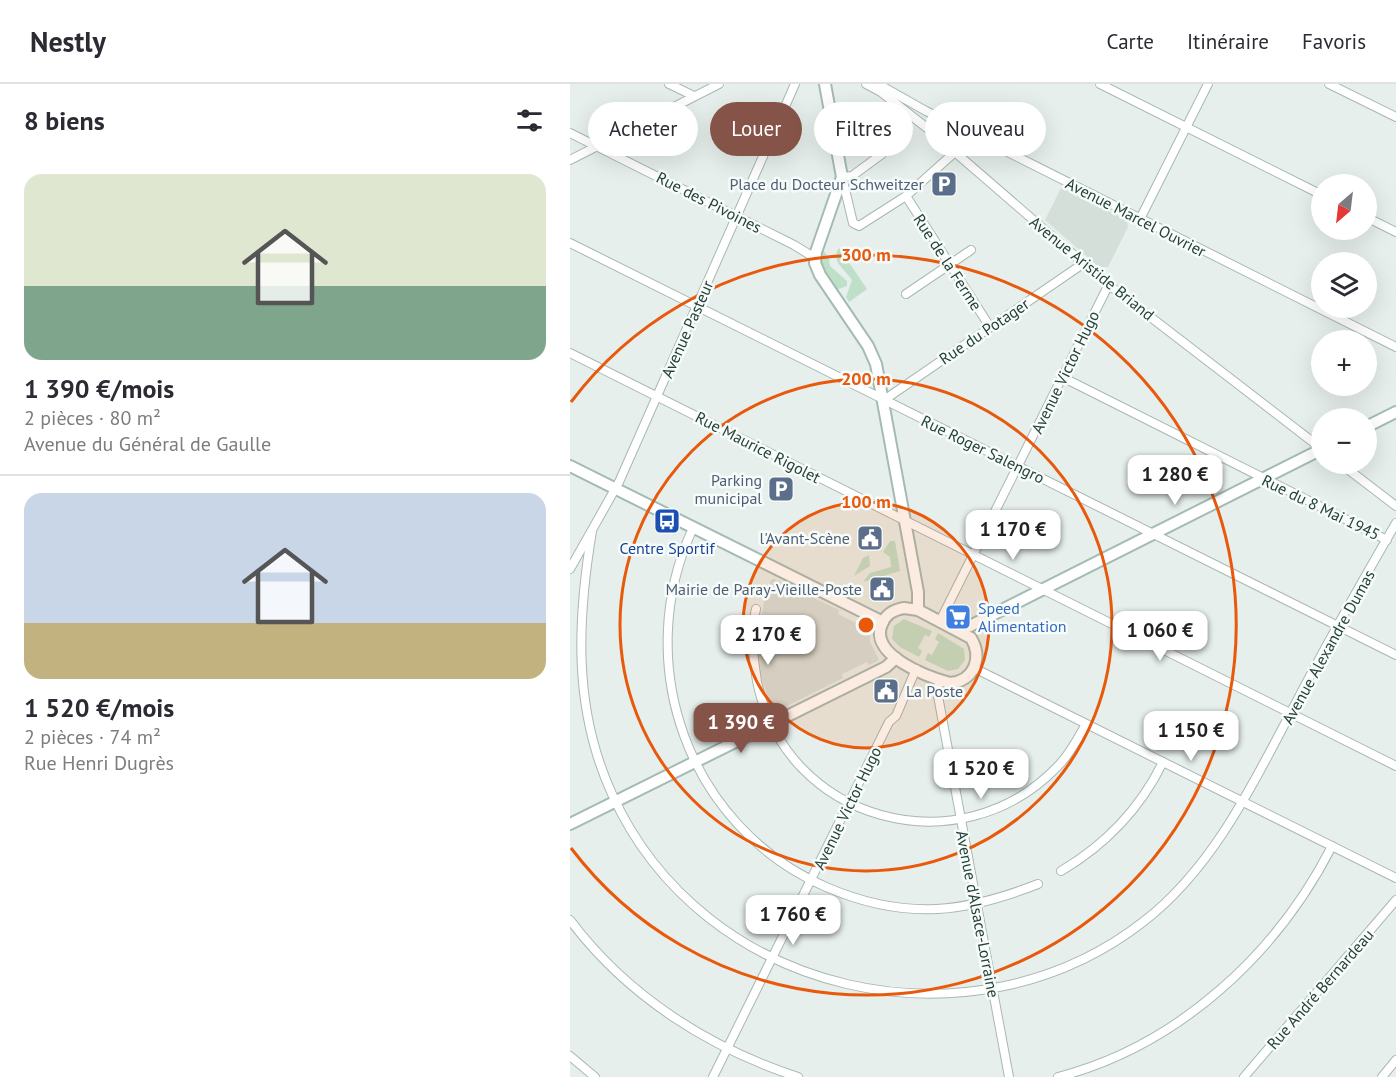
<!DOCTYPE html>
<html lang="fr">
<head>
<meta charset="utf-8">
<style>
	body { margin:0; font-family:"PT Sans",sans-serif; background:#f2f2f3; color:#2b2b33; height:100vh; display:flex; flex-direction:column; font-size:22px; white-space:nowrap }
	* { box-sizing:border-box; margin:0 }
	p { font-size:20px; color:#7c7c81 }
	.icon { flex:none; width:33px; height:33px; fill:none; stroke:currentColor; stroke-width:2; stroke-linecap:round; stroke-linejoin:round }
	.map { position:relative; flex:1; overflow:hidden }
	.sheet { display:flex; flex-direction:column; background:#fff; width:570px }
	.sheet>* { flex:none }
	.top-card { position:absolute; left:18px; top:18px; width:570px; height:54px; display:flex; gap:12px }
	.needle { width:39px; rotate:208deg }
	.tools { position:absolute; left:741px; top:90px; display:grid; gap:12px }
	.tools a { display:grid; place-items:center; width:66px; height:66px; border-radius:50%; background:#fff; box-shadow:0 6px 24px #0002; font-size:30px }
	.price { position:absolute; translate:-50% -51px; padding:0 14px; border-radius:12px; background:#fff; color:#222; font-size:20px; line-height:39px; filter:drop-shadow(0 2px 3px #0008) }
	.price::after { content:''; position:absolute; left:50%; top:36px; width:18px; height:14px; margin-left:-9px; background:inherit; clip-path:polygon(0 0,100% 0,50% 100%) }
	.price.on { background:#855347; color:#fff }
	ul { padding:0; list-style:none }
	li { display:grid; align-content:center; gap:12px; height:318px; padding:0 24px }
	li+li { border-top:2px solid #e1e1e2 }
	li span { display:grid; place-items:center; height:186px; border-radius:18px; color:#555 }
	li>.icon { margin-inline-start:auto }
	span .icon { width:108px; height:108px; fill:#fffc; stroke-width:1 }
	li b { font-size:26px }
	h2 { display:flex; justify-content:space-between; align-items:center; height:72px; padding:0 24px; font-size:26px }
	.tag { padding:0 21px; border-radius:27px; background:#fff; box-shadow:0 6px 24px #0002; font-size:21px; line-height:54px }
	.tag.on { background:#855347; color:#fff }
	header { display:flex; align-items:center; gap:36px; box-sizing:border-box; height:84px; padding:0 30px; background:#fff; border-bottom:2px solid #e1e1e2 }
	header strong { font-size:28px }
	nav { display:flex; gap:33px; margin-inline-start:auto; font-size:21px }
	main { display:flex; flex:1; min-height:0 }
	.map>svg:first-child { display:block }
	.built { fill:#d4dfda }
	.green { fill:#bfe0c8 }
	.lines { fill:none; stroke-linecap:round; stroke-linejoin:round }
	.street-casing { stroke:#a8b8b2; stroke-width:10 }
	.secondary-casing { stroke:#a4bbb3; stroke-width:14 }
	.street { stroke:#fff; stroke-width:8 }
	.secondary { stroke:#fff; stroke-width:10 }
	.ring { fill:none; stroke:#e8590c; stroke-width:3 }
	.labels { text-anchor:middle; stroke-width:5; stroke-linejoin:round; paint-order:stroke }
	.service-label { font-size:16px; fill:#4e5e75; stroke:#f7fbf9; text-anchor:end }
	.street-label { font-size:16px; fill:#24423a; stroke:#f7fbf9 }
	.transit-label { font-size:16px; fill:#164399; stroke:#f7fbf9 }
	.shop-label { font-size:16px; fill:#366cbe; stroke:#f7fbf9; text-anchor:start }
	.centre { fill:#e8590c; stroke:#f7fbf9; stroke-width:3 }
	.ring-label { font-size:18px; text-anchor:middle; font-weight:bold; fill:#e8590c; stroke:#f7fbf9; stroke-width:5; stroke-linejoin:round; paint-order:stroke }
</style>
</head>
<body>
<header>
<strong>Nestly</strong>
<nav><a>Carte</a><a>Itinéraire</a><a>Favoris</a></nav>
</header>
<main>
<section class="sheet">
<h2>8 biens<svg class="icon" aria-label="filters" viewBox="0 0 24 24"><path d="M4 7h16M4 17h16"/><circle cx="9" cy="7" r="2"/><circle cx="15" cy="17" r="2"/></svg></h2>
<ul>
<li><span style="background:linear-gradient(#dfe7d0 60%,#7fa58c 0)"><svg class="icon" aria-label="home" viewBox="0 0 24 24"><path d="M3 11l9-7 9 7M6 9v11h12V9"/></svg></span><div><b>1 390 €/mois</b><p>2 pièces · 80 m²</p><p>Avenue du Général de Gaulle</p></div></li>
<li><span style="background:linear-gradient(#c9d6e8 70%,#c2b280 0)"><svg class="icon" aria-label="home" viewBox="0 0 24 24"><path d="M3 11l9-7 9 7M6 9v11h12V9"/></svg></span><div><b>1 520 €/mois</b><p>2 pièces · 74 m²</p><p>Rue Henri Dugrès</p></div></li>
</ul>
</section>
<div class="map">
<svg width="826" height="993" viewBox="0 0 826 993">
	<rect width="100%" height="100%" fill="#e6efeb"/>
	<!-- built -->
	<g class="built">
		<polygon points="491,104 557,136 558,143 538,183 529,183 475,136"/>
		<polygon points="204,495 269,526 268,530 288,540 290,537 300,542 300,558 309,576 299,581 297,578 272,590 273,594 211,625 201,626 190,587 188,552 194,518 201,496"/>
	</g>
	<!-- green -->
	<g class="green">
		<path d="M252,164L259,175L260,182L277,197V202L266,206C256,192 248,182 252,164Z"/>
		<path d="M269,164L297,205L279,218L276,213L282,196C275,185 260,177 269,164Z"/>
		<polygon points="320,457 325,457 330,487 293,498 300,489 321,483 320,473 313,468"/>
		<polygon points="299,471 300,482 284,492 293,474"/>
		<polygon points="334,535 362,547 359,553 355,551 348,564 352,567 349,573 330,563 322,555 324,542"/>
		<polygon points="368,549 394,565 395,576 388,585 378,587 355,576 358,569 362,571 369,558 365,555"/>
	</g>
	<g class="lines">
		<defs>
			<g id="street">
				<polyline points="99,0 124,12"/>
				<polyline points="296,0 311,8 357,44 535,198 752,365"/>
				<polyline points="308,0 356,27 826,263"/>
				<polyline points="530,0 752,111"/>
				<polyline points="759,0 826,33"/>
				<polyline points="0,49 224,161 245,174"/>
				<polyline points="312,70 282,92 272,93 283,139 289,142 336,112 385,68"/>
				<polyline points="0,76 149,0"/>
				<polyline points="336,112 420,243"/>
				<polyline points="796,133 826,148"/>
				<polyline points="570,135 638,0"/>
				<polyline points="0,159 826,571"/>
				<polyline points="336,210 401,166"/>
				<polyline points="0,269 826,682"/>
				<polyline points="492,293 817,456"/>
				<polyline points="314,316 514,179"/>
				<polyline points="771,380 826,422"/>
				<path d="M123,444C60,579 118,743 256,803C291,818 328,827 367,825C402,823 435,813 468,800"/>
				<path d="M22,447C7,537 3,625 42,710C133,912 400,972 573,838C642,785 682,702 722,626C755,563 790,501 826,439"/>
				<polyline points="0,485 49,398 225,0"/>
				<path d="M186,525C180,550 183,572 187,597C215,738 390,785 488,682C500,670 508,654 516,640"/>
				<polyline points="370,537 539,200"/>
				<polyline points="404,584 826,794"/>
				<polyline points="369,596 368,612 439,993"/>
				<path d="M491,787C535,761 570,725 593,678"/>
				<path d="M0,836C57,912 139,964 228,993"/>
				<polyline points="0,972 25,993"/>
				<polyline points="143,993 319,638 326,632 346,585"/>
				<path d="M488,993C608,962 707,870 762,762"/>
				<polyline points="674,993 826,816"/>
				<polyline points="812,993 826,976"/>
			</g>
			<g id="secondary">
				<polyline points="255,0 272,93 246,168 245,179 250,191 298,262 306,280 348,508 348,526"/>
				<polyline points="796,343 826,328"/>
				<polyline points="0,382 313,538"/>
				<path d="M334,524L348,526L401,554C413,574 404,597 380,599C358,593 298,571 312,540C316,530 323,526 334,524Z"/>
				<polyline points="390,547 752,365"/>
				<polyline points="0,740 316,583 326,574"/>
			</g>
		</defs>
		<!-- street casing -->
		<use href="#street" class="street-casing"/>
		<!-- secondary casing -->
		<use href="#secondary" class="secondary-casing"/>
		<!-- street -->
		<use href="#street" class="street"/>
		<!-- secondary -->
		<use href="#secondary" class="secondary"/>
	</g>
	<!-- distance rings -->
	<circle cx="296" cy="541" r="123" fill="#e8590c" fill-opacity=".12"/>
	<g class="ring">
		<circle cx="296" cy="541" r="123"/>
		<circle cx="296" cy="541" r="246"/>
		<path d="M1 318A370 370 0 1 1 1 764"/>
	</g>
	<!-- icons -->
	<defs>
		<symbol id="parking-square" viewBox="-11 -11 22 22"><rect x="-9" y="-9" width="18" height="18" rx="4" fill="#5c6f8a" stroke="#f7fbf9"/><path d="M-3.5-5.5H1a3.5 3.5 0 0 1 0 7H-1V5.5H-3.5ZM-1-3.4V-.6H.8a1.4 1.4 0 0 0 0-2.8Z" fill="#fff"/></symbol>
		<symbol id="bus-square" viewBox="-11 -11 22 22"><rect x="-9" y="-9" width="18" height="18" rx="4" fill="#1a4fb4" stroke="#f7fbf9"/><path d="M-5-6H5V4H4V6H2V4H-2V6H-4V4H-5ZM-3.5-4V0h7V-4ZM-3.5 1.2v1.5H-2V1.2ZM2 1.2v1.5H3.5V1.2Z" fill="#fff"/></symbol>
		<symbol id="civic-square" viewBox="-11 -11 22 22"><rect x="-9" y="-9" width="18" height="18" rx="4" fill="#5c6f8a" stroke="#f7fbf9"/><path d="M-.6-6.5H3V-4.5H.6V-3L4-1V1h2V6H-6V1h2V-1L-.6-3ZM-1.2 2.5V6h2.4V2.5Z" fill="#fff"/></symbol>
		<symbol id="supermarket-square" viewBox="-11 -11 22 22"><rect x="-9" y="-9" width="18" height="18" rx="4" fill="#3f7fe0" stroke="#f7fbf9"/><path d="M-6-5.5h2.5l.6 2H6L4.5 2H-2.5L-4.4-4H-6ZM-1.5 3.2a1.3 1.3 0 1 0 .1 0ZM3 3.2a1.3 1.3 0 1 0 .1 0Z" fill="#fff"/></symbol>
	</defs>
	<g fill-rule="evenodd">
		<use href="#parking-square" x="359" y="85" width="30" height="30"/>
		<use href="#parking-square" x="196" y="390" width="30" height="30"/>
		<use href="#bus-square" x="82" y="422" width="30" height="30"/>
		<use href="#civic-square" x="285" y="439" width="30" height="30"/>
		<use href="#civic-square" x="297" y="490" width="30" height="30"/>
		<use href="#supermarket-square" x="373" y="518" width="30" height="30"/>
		<use href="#civic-square" x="301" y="592" width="30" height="30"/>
	</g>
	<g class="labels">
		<!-- service labels -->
		<g class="service-label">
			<text x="354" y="106">Place du Docteur Schweitzer</text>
			<text x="192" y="402">Parking<tspan x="192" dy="18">municipal</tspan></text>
			<text x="280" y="460">l'Avant-Scène</text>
			<text x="292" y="511">Mairie de Paray-Vieille-Poste</text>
			<text x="336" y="613" text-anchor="start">La Poste</text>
		</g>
		<!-- street labels -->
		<g class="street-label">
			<text transform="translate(139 118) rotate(27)" y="6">Rue des Pivoines</text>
			<text transform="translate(566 133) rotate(27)" y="6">Avenue Marcel Ouvrier</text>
			<text transform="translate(378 178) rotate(57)" y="6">Rue de la Ferme</text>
			<text transform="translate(522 184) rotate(39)" y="6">Avenue Aristide Briand</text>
			<text transform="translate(117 245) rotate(-66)" y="6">Avenue Pasteur</text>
			<text transform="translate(414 247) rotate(-34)" y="6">Rue du Potager</text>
			<text transform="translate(495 288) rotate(-64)" y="6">Avenue Victor Hugo</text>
			<text transform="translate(188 363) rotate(27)" y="6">Rue Maurice Rigolet</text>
			<text transform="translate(413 365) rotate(26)" y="6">Rue Roger Salengro</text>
			<text transform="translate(751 423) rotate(26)" y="6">Rue du 8 Mai 1945</text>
			<text transform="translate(758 563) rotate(-61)" y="6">Avenue Alexandre Dumas</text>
			<text transform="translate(277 724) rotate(-64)" y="6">Avenue Victor Hugo</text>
			<text transform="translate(408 830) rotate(79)" y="6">Avenue d'Alsace-Lorraine</text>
			<text transform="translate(750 905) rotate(-49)" y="6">Rue André Bernardeau</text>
		</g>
		<!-- transit labels -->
		<g class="transit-label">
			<text x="97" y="470">Centre Sportif</text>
		</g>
		<!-- shop labels -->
		<g class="shop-label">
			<text x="408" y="530">Speed<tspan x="408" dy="18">Alimentation</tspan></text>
		</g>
	</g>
	<circle cx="296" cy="541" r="9" class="centre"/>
	<g class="ring-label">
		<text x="296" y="177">300 m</text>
		<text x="296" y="301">200 m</text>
		<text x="296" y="424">100 m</text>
	</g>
</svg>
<div class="tools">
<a><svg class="needle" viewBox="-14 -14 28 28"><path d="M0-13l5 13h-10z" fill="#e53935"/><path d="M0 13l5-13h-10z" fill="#7c7c81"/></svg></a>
<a><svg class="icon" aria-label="layers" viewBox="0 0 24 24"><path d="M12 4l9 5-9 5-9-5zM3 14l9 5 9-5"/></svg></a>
<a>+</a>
<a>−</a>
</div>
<b class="price" style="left:605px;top:422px">1 280 €</b>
<b class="price" style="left:443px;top:477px">1 170 €</b>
<b class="price" style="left:590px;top:578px">1 060 €</b>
<b class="price" style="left:198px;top:582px">2 170 €</b>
<b class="price on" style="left:171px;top:670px">1 390 €</b>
<b class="price" style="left:621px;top:678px">1 150 €</b>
<b class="price" style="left:411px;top:716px">1 520 €</b>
<b class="price" style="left:223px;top:862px">1 760 €</b>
<div class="top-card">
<a class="tag">Acheter</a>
<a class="tag on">Louer</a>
<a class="tag">Filtres</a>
<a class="tag">Nouveau</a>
</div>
</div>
</main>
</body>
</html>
